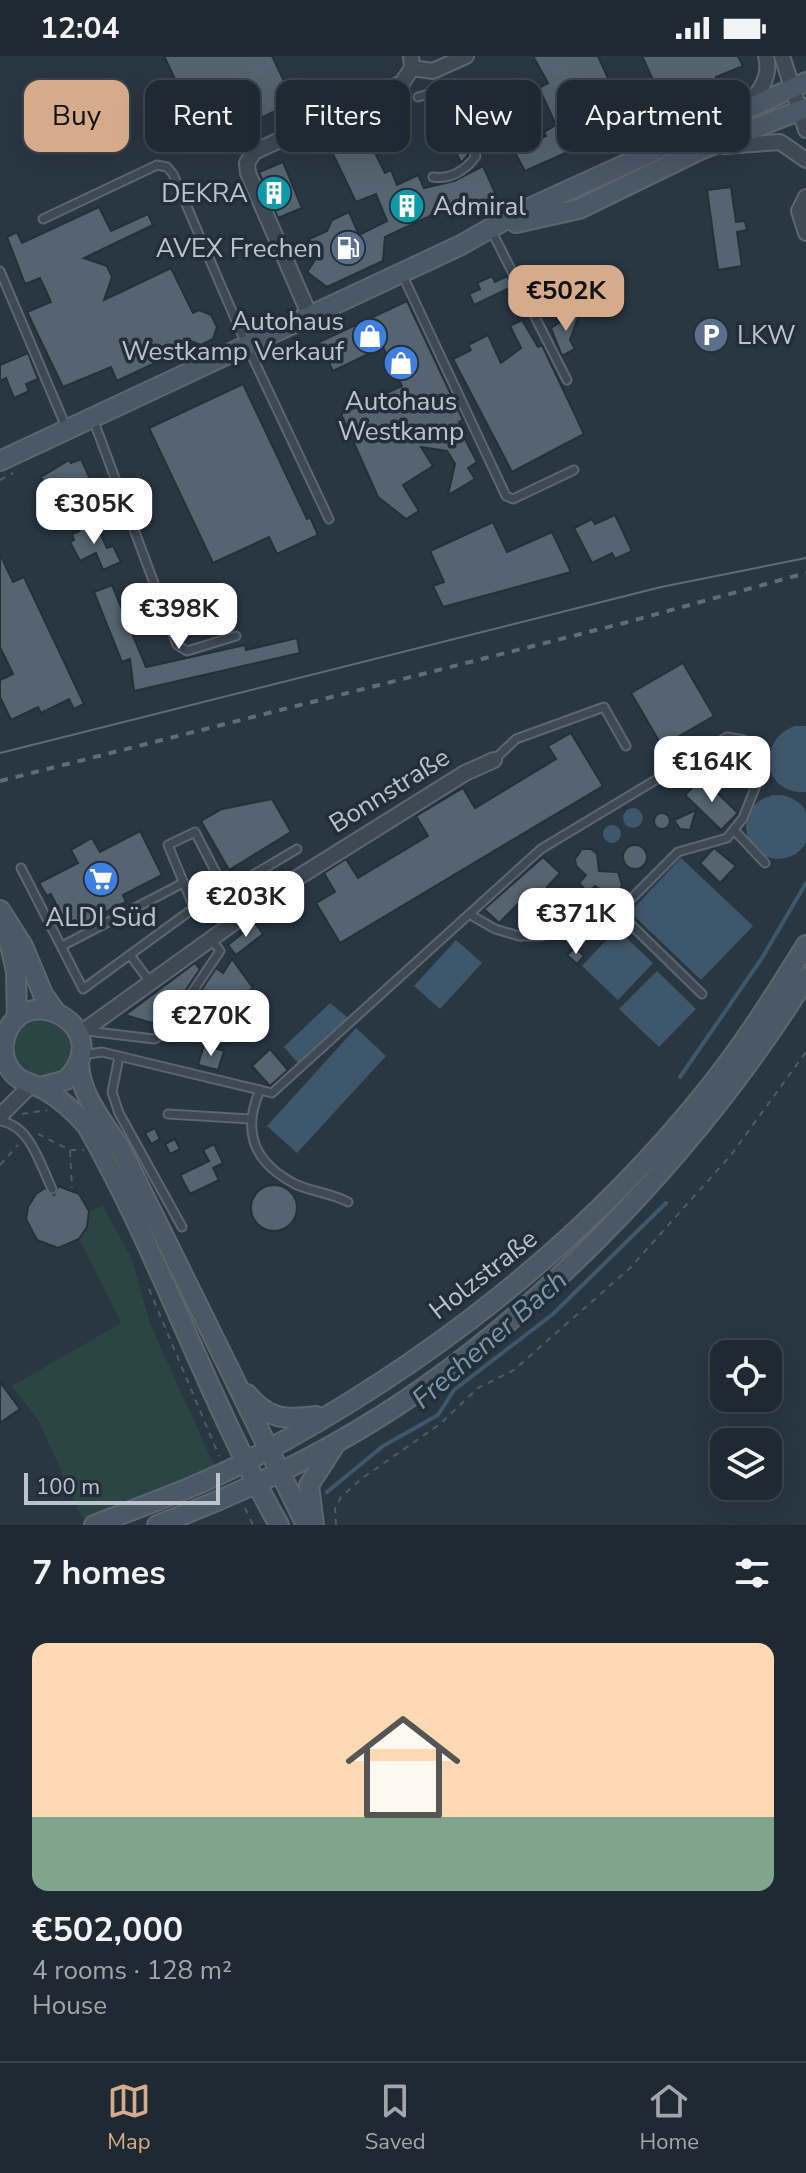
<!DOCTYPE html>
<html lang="en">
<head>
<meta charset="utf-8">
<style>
	body { margin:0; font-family:"Nunito Sans",sans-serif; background:#2c353e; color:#f1f3f6; height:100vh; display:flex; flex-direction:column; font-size:30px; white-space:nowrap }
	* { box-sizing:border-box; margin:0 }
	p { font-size:26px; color:#a1a6ac }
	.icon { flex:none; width:44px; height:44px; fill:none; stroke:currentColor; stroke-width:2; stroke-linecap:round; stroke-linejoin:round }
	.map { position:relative; height:1469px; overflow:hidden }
	.details { display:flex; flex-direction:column; background:#1f2932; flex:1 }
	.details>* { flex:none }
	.hud { position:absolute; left:24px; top:24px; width:758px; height:72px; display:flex; gap:16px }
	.fabs { position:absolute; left:710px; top:1284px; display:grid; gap:16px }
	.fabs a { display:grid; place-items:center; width:72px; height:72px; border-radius:16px; background:#1f2932; box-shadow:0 8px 32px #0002,0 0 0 2px #3c454d; font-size:40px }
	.scale { position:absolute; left:24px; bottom:20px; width:196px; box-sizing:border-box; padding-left:8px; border:4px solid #bbc3cc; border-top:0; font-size:22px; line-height:28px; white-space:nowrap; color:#bbc3cc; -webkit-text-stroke:6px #222e38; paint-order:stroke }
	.price { position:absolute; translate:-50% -68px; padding:0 18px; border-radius:16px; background:#fff; color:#222; font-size:26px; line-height:52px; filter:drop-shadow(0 2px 4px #0008) }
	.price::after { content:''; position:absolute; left:50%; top:48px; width:24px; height:18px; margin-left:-12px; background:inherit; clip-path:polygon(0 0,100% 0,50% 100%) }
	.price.selected { background:#d6ab8b; color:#111 }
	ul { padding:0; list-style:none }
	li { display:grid; align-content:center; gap:16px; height:424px; padding:0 32px }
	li+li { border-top:2px solid #3c454d }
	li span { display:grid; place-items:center; height:248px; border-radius:16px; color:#555 }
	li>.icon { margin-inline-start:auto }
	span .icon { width:144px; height:144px; fill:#fffc; stroke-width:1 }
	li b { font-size:34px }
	h2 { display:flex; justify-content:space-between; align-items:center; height:96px; padding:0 32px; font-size:34px }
	.pill { padding:0 28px; border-radius:16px; background:#1f2932; box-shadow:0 8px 32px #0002,0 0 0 2px #3c454d; font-size:28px; line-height:72px }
	.pill.selected { background:#d6ab8b; color:#111 }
	.status { display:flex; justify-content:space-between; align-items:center; height:56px; padding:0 40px; background:#1f2932; direction:ltr }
	.status svg { height:22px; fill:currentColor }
	.tabs { display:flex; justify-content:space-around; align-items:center; height:112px; border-top:2px solid #3c454d; background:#1f2932; font-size:22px; color:#a1a6ac }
	.tabs a { display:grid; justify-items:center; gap:4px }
	.tabs .selected { color:#d6ab8b }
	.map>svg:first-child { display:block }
	.green { fill:#2b4444 }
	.water { fill:#3f576b }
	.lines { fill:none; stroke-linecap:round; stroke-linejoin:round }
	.stream { stroke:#3f576b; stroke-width:4 }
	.building { fill:#556470; stroke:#24303a; stroke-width:2 }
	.lane-casing { stroke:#5c6670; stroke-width:11 }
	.street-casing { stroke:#5c6670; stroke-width:18 }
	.secondary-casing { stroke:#5c6670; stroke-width:22 }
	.path { stroke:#496060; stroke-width:2; stroke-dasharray:6 6; stroke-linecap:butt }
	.lane { stroke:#3d4953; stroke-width:7 }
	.street { stroke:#3d4953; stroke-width:14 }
	.secondary { stroke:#4b5866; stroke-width:18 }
	.tram { stroke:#5f6d79; stroke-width:2 }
	.rail { stroke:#5f6d79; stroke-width:4; stroke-dasharray:8 8; stroke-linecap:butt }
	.labels { text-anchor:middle; stroke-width:7; stroke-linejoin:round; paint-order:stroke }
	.poi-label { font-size:26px; fill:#bbc3cc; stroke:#222e38; text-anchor:end }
	.street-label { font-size:26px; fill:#bbc3cc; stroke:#222e38 }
	.water-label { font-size:28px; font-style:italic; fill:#7c97ad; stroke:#222e38 }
</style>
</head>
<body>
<div class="status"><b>12:04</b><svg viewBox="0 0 49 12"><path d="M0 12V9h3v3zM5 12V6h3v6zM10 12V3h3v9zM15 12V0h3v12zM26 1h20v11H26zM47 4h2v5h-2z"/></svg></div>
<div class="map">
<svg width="806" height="1469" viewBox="0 0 806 1469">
	<rect width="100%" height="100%" fill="#293743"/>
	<!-- green -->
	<g class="green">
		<circle cx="41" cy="993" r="30"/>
		<polygon points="103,1150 132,1203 150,1268 215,1411 83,1463 38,1364 12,1330 121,1267 79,1183 87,1171 89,1155"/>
	</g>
	<!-- water -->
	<g class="water">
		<path d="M795,670H806V736C762,739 756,684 795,670Z"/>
		<circle cx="778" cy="771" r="32"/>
		<circle cx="633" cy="762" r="10"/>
		<circle cx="612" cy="778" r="9"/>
		<polygon points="681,802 753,870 701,924 630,856"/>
		<polygon points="617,873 653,907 618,944 582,910"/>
		<polygon points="456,884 482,907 440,953 414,930"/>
		<polygon points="657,915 696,953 659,991 619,953"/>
		<polygon points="330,947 348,962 298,1007 284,991"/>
		<polygon points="356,972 386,1000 297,1097 267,1070"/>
	</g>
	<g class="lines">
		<!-- stream -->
		<g class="stream">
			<polyline points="680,1021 762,902 806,827"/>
			<polyline points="327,1436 383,1390 438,1359 454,1334 553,1258 666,1147"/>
		</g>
	</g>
	<!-- building -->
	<g class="building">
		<polygon points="164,0 272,0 294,46 206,88"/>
		<polygon points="533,0 598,0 629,69 525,115 514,95 546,80 544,76 556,69 539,32 548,27"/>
		<polygon points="642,0 738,0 743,10 716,21 720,30 664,48"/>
		<polygon points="390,63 401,89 376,99 385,117 391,114 397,129 418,119 424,132 454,125 483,110 496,139 452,163 447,152 385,181 383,205 327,231 307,216 317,201 309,183 327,175 332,164 349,156 359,179 387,165 376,138 356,146 322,75 343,66 346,74 352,71 355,78"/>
		<polygon points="460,84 468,99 461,107 452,87"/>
		<polygon points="283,106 302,152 278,162 259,116"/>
		<polygon points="731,131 736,166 745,165 747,174 737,176 742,210 718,214 707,134"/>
		<polygon points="99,151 111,175 148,158 153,169 84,202 107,210 112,221 104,244 171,212 193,257 199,254 211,259 217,271 213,283 201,289 188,284 185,293 117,325 111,311 63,331 27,256 51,246 40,222 25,228 7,181 17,176 22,187"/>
		<polygon points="492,220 495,226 507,220 512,231 474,249 469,238 480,233 477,227"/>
		<polygon points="407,245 463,364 459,366 464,381 477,406 468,412 475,423 448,439 455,408 447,395 421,391 433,410 403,429 419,455 406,463 378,441 341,358 402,330 383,291 333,315 319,286"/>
		<polygon points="581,253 570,284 575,293 562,300 551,272"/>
		<polygon points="522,264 538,291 542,289 584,378 512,416 453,303 471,294 468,289 488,279 501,307 521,292 510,270"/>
		<polygon points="28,297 38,323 26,328 29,335 14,342 6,322 0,325 0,309"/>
		<polygon points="243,328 307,463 310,461 318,479 277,498 269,481 213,507 149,372"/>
		<polygon points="81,403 91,425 51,443 41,421 69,404 71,407"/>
		<polygon points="615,459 632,495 615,503 612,497 592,507 574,472 592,463 595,468"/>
		<polygon points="94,464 107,492 113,490 121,506 103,514 96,497 80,505 70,486 74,484 72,478 79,475 77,472"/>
		<polygon points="493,466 507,496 552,476 571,516 443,551 433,530 444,526 430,495"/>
		<polygon points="0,498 13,526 24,521 84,648 74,653 69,643 41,657 38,651 11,664 0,641 0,624 13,618 0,591"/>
		<polygon points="112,529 146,611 245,589 246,594 297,582 300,597 134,635 130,603 122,606 94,536"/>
		<polygon points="683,607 714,660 662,690 631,637"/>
		<polygon points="571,677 603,730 340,887 316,847 335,836 324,817 346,803 358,822 428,780 416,760 463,732 475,752 556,703 548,690"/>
		<polygon points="702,722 738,757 721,774 685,739"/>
		<polygon points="272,743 291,776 229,814 201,765 222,753"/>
		<polygon points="696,754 690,774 680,773 674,764"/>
		<circle cx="662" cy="765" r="8"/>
		<polygon points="140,775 162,819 123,839 126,846 78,870 75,864 66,868 51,838 47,840 39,827 78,807 71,794 92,782 100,796"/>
		<circle cx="635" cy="801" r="12"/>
		<polygon points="714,792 736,810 720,827 700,807"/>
		<polygon points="582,793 591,793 597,798 599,815 618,816 622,829 618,837 609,839 595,830 588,837 579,827 586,819 576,810 575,803"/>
		<polygon points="543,801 560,817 547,831 550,834 531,849 524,842 499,867 484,853"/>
		<polygon points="255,867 263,878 236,899 228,889"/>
		<polygon points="575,892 584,900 577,908 567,899"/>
		<polygon points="232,903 253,932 209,960 213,966 192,979 182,963 216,912 223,917"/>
		<polygon points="195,907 200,913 162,970 125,959"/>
		<polygon points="204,989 224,995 218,1014 198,1009"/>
		<polygon points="270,993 288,1014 270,1030 252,1010"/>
		<polygon points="155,1072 160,1083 151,1088 145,1077"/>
		<polygon points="175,1083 180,1093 170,1098 165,1088"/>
		<polygon points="214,1088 223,1107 213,1112 219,1124 190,1138 180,1119 209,1105 203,1094"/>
		<circle cx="274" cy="1152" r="23"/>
		<polygon points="58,1130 79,1138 89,1155 87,1171 79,1183 58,1192 37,1184 26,1163 28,1151 36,1138 45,1132 54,1139"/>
		<polygon points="0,1326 20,1353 0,1367"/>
	</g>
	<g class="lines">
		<defs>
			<g id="lane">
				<path d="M418,41L441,34L476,100C466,114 450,124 433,121"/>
				<polyline points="43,163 157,109 167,111 173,118 243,281 329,463"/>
				<polyline points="491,174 567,324"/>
				<polyline points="0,215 66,371"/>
				<polyline points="402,218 506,440 513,443 574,414"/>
				<polyline points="93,363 177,589 187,595 236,580"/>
				<polyline points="494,704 516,683 604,651 626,690"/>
				<polyline points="734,774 765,807"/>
				<polyline points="21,812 83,933 194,852 168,789 195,776 239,861"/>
				<polyline points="226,835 297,793"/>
				<polyline points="618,856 702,938"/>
				<polyline points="536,880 577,839"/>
				<polyline points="62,890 183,827"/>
				<polyline points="130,899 150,926"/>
				<polyline points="87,975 154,983 164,978 220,895 211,883"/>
				<polyline points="81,999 102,996 272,1037 541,793 727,681 744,684 751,697 757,727 743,762 727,782 678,796 618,856 541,880 519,880 495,873 469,858"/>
				<polyline points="119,1001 112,1036 119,1057 182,1171"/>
				<path d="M260,1034C242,1075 253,1106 295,1128C312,1136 331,1137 348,1146"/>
				<polyline points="168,1058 250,1063"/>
				<path d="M0,1065C30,1069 40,1108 52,1133"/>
			</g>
			<g id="street">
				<polyline points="782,0 806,74"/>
				<polyline points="412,12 433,15 466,0"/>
				<path d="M747,48C761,36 771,19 766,0"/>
				<polyline points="724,90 780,86 806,104"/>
				<polyline points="806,141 799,155 806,177"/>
				<polyline points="309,258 248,117 247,107 254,96 402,27 412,12 411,0"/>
				<polyline points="79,978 289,827 465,717 494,704"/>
				<polyline points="0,1060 30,1030"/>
			</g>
			<g id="secondary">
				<polyline points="516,167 579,153 700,94 806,52"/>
				<polyline points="0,405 461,189 512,160 806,26"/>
				<polyline points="0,854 23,890 43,938 55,955"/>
				<polyline points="6,872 16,915 17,962"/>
				<path d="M79,1007C80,1040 105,1068 122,1095L306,1469"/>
				<path d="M40,1031L66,1024C119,971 22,920 5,982C2,993 4,1003 9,1012C18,1027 31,1026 45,1034C62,1044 74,1055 87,1070C160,1198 206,1340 279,1469"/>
				<path d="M247,1338C269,1364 285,1364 316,1360"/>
				<path d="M94,1469C145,1449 197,1431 245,1406C423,1313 586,1187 711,1029C746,985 776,937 806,889"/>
				<path d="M157,1469C218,1446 277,1420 334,1388C518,1286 695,1100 806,922"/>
				<polyline points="314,1469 309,1429 333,1392"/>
			</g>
		</defs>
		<!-- lane casing -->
		<use href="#lane" class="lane-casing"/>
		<!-- street casing -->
		<use href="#street" class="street-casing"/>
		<!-- secondary casing -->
		<use href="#secondary" class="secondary-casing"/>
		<!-- path -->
		<g class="path">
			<polyline points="0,424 13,417"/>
			<polyline points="194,824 207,818"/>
			<polyline points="22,1058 47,1054"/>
			<polyline points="38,1078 70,1094 84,1094"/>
			<polyline points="70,1095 72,1132"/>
			<polyline points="0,1109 18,1089"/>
			<polyline points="149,1233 219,1400"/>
			<polyline points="245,1452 253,1469"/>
			<polyline points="336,1469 335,1452 341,1441 361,1423 440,1368 478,1332 514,1314 630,1212 731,1099 806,996"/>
		</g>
		<!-- lane -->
		<use href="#lane" class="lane"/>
		<!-- street -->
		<use href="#street" class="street"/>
		<!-- secondary -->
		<use href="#secondary" class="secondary"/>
		<!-- tram -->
		<polyline class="tram" points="0,697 661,531 806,502"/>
		<!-- rail -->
		<polyline class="rail" points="0,725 624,567 806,517"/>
	</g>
	<!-- icons -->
	<defs>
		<symbol id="building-disc" viewBox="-11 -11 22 22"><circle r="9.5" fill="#0f9aa8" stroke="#222e38"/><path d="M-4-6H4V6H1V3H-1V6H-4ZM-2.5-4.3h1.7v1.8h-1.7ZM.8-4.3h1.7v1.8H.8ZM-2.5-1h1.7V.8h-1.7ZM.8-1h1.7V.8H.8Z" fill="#fff"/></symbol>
		<symbol id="fuel-disc" viewBox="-11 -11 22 22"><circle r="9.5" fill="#5c6f8a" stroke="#222e38"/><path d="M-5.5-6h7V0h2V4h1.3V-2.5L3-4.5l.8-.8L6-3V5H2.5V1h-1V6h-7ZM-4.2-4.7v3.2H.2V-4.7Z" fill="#fff"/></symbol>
		<symbol id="parking-disc" viewBox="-11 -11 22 22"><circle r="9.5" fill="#5c6f8a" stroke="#222e38"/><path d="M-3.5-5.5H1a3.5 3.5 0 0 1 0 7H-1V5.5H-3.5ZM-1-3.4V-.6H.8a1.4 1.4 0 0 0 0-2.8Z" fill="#fff"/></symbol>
		<symbol id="shop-disc" viewBox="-11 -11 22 22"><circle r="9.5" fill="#3f7fe0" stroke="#222e38"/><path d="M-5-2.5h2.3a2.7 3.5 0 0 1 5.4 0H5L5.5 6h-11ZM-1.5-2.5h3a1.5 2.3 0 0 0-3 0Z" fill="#fff"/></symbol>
		<symbol id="supermarket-disc" viewBox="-11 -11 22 22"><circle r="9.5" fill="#3f7fe0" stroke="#222e38"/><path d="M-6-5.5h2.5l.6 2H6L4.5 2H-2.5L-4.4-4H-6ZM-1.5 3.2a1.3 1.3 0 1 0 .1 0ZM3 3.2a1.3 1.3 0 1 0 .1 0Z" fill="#fff"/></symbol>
	</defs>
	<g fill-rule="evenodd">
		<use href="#building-disc" x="254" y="117" width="40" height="40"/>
		<use href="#building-disc" x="387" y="130" width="40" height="40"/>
		<use href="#fuel-disc" x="328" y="172" width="40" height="40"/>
		<use href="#parking-disc" x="691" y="259" width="40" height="40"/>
		<use href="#shop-disc" x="350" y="260" width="40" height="40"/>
		<use href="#shop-disc" x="381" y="287" width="40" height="40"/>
		<use href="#supermarket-disc" x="81" y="803" width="40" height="40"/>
	</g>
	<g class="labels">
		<!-- poi labels -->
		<g class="poi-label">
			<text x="248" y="146">DEKRA</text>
			<text x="433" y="159" text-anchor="start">Admiral</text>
			<text x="322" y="201">AVEX Frechen</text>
			<text x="344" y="274">Autohaus<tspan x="344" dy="30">Westkamp Verkauf</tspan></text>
			<text x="737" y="288" text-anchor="start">LKW</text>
			<text x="401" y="354" text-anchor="middle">Autohaus<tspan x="401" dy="30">Westkamp</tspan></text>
			<text x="101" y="870" text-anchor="middle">ALDI Süd</text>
		</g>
		<!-- street labels -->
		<g class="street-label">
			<text transform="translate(389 734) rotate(-32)" y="9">Bonnstraße</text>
			<text transform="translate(483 1218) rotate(-38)" y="9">Holzstraße</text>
		</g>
		<!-- water labels -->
		<g class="water-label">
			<text transform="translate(489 1283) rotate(-41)" y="10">Frechener Bach</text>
		</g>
	</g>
</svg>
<div class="fabs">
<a><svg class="icon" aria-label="locate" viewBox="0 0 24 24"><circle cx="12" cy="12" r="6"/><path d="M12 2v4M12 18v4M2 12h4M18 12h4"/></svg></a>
<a><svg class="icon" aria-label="layers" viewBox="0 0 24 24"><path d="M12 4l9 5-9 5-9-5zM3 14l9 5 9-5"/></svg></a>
</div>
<div class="scale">100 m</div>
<b class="price selected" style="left:566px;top:277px">€502K</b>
<b class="price" style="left:94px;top:490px">€305K</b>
<b class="price" style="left:179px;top:595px">€398K</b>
<b class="price" style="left:712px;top:748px">€164K</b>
<b class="price" style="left:246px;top:883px">€203K</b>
<b class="price" style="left:576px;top:900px">€371K</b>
<b class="price" style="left:211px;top:1002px">€270K</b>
<div class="hud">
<a class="pill selected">Buy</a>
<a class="pill">Rent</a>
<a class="pill">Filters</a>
<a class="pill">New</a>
<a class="pill">Apartment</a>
</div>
</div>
<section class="details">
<h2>7 homes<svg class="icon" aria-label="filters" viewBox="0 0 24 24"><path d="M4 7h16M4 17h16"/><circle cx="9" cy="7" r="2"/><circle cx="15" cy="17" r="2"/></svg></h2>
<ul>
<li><span style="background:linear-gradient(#ffd9b3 70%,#7fa58c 0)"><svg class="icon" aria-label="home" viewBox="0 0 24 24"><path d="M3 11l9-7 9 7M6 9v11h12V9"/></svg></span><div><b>€502,000</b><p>4 rooms · 128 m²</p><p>House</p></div></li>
</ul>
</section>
<nav class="tabs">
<a class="selected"><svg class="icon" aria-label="map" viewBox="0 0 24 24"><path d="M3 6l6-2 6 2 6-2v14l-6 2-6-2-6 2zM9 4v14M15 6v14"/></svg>Map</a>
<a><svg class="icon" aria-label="saved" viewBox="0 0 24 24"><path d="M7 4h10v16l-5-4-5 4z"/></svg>Saved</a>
<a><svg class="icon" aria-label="home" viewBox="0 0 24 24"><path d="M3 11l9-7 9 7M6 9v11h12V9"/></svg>Home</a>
</nav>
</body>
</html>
